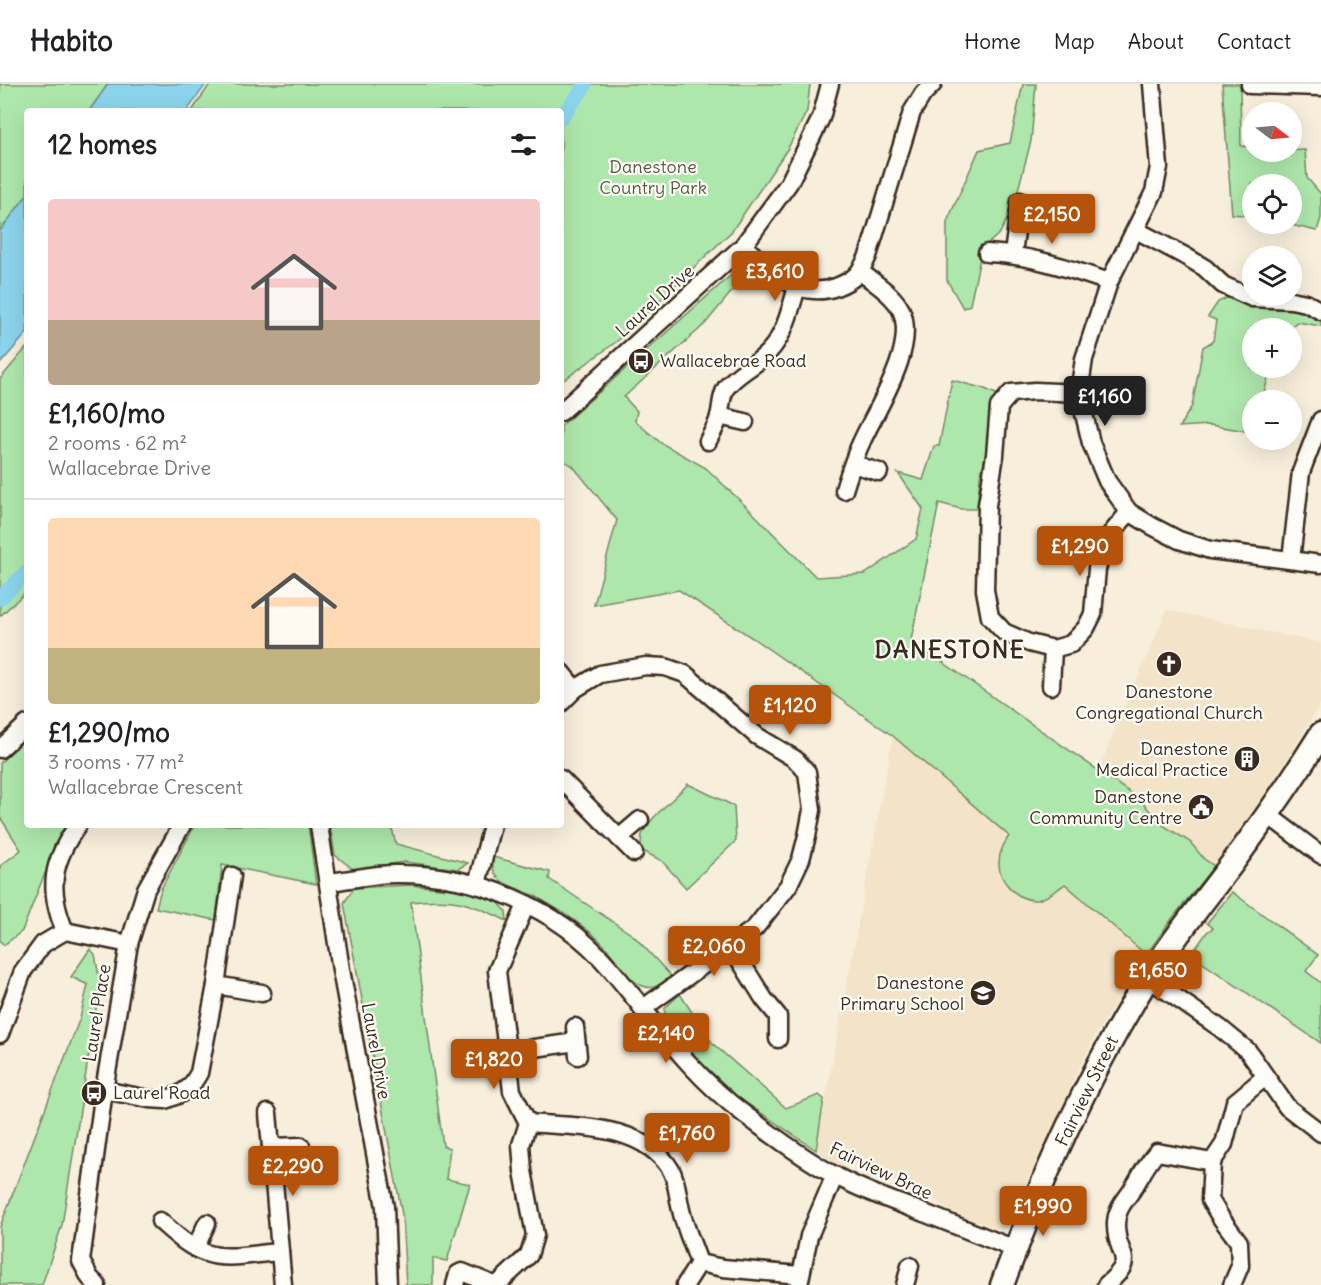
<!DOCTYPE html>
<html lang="en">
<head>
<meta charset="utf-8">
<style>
	body { margin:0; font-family:Delius,sans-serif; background:#f2f2f2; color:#202124; height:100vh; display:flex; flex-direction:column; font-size:22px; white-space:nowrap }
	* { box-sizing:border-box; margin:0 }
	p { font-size:20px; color:#757577 }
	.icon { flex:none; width:33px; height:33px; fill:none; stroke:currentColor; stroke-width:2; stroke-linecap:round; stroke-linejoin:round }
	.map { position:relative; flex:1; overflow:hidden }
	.side { position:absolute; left:24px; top:24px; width:540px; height:720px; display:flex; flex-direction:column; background:#fff; border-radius:6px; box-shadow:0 6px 24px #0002 }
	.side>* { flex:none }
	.needle { width:39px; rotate:106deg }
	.tools { position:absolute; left:1242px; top:18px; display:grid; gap:12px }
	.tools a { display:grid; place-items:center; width:60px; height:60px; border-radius:50%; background:#fff; box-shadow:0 6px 24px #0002; font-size:30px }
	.price { position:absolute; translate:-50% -51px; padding:0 14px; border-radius:6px; background:#b45309; color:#fff; font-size:20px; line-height:39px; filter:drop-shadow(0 2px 3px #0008) }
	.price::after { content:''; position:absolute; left:50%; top:36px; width:18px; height:14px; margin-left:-9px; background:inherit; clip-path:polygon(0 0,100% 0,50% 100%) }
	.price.on { background:#222; color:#fff }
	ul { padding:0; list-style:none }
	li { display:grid; align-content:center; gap:12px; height:318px; padding:0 24px }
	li+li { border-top:2px solid #e0e0e0 }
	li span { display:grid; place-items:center; height:186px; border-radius:6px; color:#555 }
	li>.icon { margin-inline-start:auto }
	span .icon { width:108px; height:108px; fill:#fffc; stroke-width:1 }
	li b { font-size:26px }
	h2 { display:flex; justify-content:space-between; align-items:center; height:72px; padding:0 24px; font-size:26px }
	header { display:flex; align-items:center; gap:36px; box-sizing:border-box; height:84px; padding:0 30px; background:#fff; border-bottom:2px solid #e0e0e0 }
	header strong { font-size:28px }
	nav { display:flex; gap:33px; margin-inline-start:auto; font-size:21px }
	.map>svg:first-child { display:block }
	.built { fill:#f3e4c9 }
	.green { fill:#aee7ac; stroke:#748865; stroke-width:1.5 }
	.water { fill:#8bd4ec; stroke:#6b909a; stroke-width:1.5 }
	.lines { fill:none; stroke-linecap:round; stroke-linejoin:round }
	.canal { stroke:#8bd4ec; stroke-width:15 }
	.street-casing { stroke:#3b2a1e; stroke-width:21 }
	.secondary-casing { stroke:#3b2a1e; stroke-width:27 }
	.street { stroke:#fdfcf7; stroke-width:16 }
	.secondary { stroke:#fdfcf7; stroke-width:22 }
	.labels { text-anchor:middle; stroke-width:4.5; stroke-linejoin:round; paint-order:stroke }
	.park-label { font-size:18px; fill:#585942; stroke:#fdfcf7 }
	.street-label { font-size:18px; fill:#3b2a1e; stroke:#fdfcf7 }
	.poi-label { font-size:18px; fill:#3b2a1e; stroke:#fdfcf7; text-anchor:end }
	.district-label { font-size:24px; font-weight:bold; letter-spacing:1.5px; fill:#3b2a1e; stroke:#fdfcf7 }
</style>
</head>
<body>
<header>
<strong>Habito</strong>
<nav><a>Home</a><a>Map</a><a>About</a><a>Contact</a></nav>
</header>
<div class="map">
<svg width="1321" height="1201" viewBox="0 0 1321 1201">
	<rect width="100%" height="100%" fill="#f7eedc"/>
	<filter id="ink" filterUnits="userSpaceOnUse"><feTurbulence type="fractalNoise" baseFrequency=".0167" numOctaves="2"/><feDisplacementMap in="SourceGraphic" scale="12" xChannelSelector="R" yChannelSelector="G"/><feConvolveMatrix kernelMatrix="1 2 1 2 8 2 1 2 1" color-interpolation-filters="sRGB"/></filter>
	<g filter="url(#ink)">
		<!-- built -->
		<g class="built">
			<polygon points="1167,526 1321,559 1321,619 1264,714 1214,782 1204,775 1190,758 1158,738 1142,717 1098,686"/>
			<polygon points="893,652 1146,871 1098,947 1085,972 1005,1145 994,1144 952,1128 934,1115 860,1082 837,1080 816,1066"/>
		</g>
		<!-- green -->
		<g class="green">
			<polygon points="0,0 108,0 89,27 27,27 27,111 0,147"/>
			<polygon points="210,0 810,0 807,27 788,64 732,147 616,258 561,298 561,27 192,27"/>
			<polygon points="1023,0 1036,0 1031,57 1014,121 1000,149 982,165 970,221 963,224 947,196 947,138 979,66 1010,59"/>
			<polygon points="1222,0 1240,0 1241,62 1252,63 1252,68 1305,66 1307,94 1321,110 1321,134 1317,147 1287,140 1292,140 1292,100 1252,100 1252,132 1232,130"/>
			<path d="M752,183L705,240L624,313L637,327L635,337L661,359L706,384L753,429L816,493L865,490L916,455L923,425L898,389L923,396L934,362H939L952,296L985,305L998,311L989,346L988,363L980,392L977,425H961L939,419L911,556L1142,717L1158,738L1190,758L1204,775L1214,782L1174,832L1146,871L1065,800C1057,806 1046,815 1036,816C1017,817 998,796 999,778C999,768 1004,760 1009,752L893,652L754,555L679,506L594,521L617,436L572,381L561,376V342L738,185Z"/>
			<polygon points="1231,212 1264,222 1310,226 1321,236 1321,242 1297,238 1289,244 1252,244 1252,284 1271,284 1262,316 1252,316 1252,348 1210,341 1179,343 1192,322 1203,263 1213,257 1216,236 1208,233 1218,218"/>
			<polygon points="27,263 27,507 0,532 0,295"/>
			<polygon points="27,653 27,741 68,741 43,794 22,847 4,861 0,857 0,782 21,766 0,733 0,679"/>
			<path d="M688,700L734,722L736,757L686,804L662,777L641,766C641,761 641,755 642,751C646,737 677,712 688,700Z"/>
			<polygon points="195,741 308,741 316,800 222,781 216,836 156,824 161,805"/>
			<polygon points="330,741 391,741 396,760 468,779 458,785 405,778 353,785 335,771"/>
			<path d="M493,773L550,788L549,795L634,852L671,892C663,899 654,907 643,902C626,896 615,872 602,859C583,840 558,825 535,812C515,801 489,802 493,773Z"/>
			<path d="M409,801L461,806L497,817L506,827L507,837C469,818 453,813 411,818L443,1062L450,1064L446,1095L470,1100L447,1177L433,1174V1201H406L402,1130L344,819L354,804Z"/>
			<polygon points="1232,808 1318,871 1306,887 1321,899 1321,959 1191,871 1207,848 1213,844 1207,839"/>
			<polygon points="90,865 95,870 100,899 62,1141 42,1201 0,1201 0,1143 80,934 88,901 71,893"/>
			<polygon points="680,910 712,959 786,1024 819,1011 824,1015 816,1066 739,1014 692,970 664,937 665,924"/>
		</g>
		<!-- water -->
		<g class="water">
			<polygon points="108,0 206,0 187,27 89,27"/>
			<polygon points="27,111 27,249 0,280 0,147"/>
		</g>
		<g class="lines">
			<!-- canal -->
			<g class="canal">
				<polyline points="561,33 582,6 585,0"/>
				<polyline points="0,514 27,488"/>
			</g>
			<defs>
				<g id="street">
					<polyline points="1152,0 1159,83 1154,108 1109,198 1084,275 1079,309 1091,359 1107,397 1129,428 1152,442 1179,456 1210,466 1321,480"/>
					<polyline points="1250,1 1321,3"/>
					<polyline points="1136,146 1185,172 1205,184 1223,201 1252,214 1291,216 1306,219 1321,227"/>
					<path d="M743,162C770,184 797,217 836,203C854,196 860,190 868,172L912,28L923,10L933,0"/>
					<path d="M987,169C1030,171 1068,184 1109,198"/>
					<polyline points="1013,170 1020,117"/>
					<polyline points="1079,309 1035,307 1011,309 999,323 995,371 987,421 985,506 990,533 1004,548 1029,559 1053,565 1071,560 1086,544 1093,530 1097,485 1105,457 1129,428"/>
					<polyline points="561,328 743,162 789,99 821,34 830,0"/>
					<polyline points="719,332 745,338"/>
					<path d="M708,357C711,350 716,343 718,336C722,325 720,314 726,304C735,291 751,284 762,274C784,256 789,230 797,203"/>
					<polyline points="853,380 879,388"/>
					<path d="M844,406C849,390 854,374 861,359C876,325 918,264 901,226C893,210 874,199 861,188"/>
					<polyline points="1291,476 1301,388 1321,336"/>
					<polyline points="561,588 575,605"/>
					<polyline points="1051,602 1053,565"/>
					<polyline points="561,619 575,605 600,590 646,582 665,583 685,590 757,652 795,675 807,688 812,726 807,752 801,775 788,802 755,844 642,925"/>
					<polyline points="0,665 27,640"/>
					<polyline points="561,695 634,769"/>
					<polyline points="1267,730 1321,771"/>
					<polyline points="319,741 341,886 385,1123 388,1201"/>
					<polyline points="619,754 640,736"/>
					<path d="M328,798C350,796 373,790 395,790C474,789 558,823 609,883C654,936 688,988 744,1030C773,1052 803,1074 834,1091C858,1104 884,1114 909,1123C945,1137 980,1151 1015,1165"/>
					<polyline points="477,800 492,741"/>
					<path d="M65,847C47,805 52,777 78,741"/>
					<polyline points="65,847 129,860"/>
					<polyline points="731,862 764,915 778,932 778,955"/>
					<polyline points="1148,894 1220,944 1248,967 1287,1023 1321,1049"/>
					<polyline points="216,901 262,909"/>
					<polyline points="575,943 578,972"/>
					<polyline points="0,950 23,887 43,860 65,847"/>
					<polyline points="507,968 576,958"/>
					<polyline points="104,1006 149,1015 165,1016 180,1010 191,1002 199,989 216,901 232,792"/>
					<polyline points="268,1029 283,1201"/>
					<path d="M528,1039C575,1043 643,1039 671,1086C677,1097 678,1114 681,1126C685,1144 693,1161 699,1179L723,1184L800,1191"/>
					<polyline points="271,1063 301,1062"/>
					<path d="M160,1137C174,1149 188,1163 206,1169C227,1177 257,1169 280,1168"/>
					<polyline points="196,1163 207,1139"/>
					<polyline points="97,1201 90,1194 81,1177 104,1006 129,860 146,805 182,741"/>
					<polyline points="455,1201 458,1190 462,1188 494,1201"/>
					<polyline points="497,1201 529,1171 535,1151 523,1087 521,1061 528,1039 512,1007 497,887 526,821"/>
					<polyline points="685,1201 699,1179"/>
					<polyline points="799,1201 809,1152 835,1091"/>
					<polyline points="905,1201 910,1182"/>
					<path d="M1106,1201C1140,1172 1115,1173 1116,1140C1116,1124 1127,1115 1134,1103C1142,1090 1147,1079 1157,1068L1212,1078"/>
					<polyline points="1232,1201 1240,1182 1239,1158 1221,1134 1210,1116 1212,1078 1224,1060 1235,1018 1265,993"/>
				</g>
				<path id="secondary" d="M1002,1201C1041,1096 1088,990 1148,894C1173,855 1203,818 1231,781C1263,738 1293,695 1321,650"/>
			</defs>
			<!-- street casing -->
			<use href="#street" class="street-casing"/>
			<!-- secondary casing -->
			<use href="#secondary" class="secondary-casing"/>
			<!-- street -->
			<use href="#street" class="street"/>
			<!-- secondary -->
			<use href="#secondary" class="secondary"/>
		</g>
	</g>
	<!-- icons -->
	<defs>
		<symbol id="bus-disc" viewBox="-11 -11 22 22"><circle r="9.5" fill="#3b2a1e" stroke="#fdfcf7"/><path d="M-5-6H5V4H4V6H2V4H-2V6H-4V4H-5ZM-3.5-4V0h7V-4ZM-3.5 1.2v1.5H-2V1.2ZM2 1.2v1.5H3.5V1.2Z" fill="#fff"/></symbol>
		<symbol id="church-disc" viewBox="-11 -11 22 22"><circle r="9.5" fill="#3b2a1e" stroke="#fdfcf7"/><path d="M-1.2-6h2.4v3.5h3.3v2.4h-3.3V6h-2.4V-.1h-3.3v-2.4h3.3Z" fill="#fff"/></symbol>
		<symbol id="building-disc" viewBox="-11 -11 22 22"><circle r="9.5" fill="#3b2a1e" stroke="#fdfcf7"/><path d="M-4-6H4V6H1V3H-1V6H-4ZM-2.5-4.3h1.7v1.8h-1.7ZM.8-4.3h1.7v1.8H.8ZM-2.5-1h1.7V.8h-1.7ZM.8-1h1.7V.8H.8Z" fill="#fff"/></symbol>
		<symbol id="civic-disc" viewBox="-11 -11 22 22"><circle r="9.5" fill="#3b2a1e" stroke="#fdfcf7"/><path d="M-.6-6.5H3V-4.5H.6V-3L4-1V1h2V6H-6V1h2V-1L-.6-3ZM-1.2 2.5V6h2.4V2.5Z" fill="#fff"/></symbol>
		<symbol id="school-disc" viewBox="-11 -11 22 22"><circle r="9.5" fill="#3b2a1e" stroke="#fdfcf7"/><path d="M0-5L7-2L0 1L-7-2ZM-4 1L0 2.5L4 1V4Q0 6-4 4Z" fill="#fff"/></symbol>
	</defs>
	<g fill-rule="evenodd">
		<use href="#bus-disc" x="626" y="262" width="30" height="30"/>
		<use href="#church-disc" x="1154" y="565" width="30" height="30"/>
		<use href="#building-disc" x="1232" y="660" width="30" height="30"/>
		<use href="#civic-disc" x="1186" y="708" width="30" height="30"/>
		<use href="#school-disc" x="968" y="894" width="30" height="30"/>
		<use href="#bus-disc" x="79" y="994" width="30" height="30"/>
	</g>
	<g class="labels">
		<!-- park labels -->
		<g class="park-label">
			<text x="653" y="89">Danestone<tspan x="653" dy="21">Country Park</tspan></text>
		</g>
		<!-- street labels -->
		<g class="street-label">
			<text transform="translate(655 217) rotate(-42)" y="6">Laurel Drive</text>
			<text transform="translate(97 929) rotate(-81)" y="6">Laurel Place</text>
			<text transform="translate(376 967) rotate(80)" y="6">Laurel Drive</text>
			<text transform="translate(1087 1007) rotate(-64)" y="6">Fairview Street</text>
			<text transform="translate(881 1087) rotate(25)" y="6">Fairview Brae</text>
		</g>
		<!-- poi labels -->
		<g class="poi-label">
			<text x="660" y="283" text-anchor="start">Wallacebrae Road</text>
			<text x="1169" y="614" text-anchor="middle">Danestone<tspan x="1169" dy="21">Congregational Church</tspan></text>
			<text x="1228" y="671">Danestone<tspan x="1228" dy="21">Medical Practice</tspan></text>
			<text x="1182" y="719">Danestone<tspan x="1182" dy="21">Community Centre</tspan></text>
			<text x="964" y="905">Danestone<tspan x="964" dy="21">Primary School</tspan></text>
			<text x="113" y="1015" text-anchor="start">Laurel Road</text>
		</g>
		<!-- district labels -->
		<g class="district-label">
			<text x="950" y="574">DANESTONE</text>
		</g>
	</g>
</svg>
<div class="tools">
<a><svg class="needle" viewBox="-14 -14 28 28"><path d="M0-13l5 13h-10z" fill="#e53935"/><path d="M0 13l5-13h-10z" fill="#757577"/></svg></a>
<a><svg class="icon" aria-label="locate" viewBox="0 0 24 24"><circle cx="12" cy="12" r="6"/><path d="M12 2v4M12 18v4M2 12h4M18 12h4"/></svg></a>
<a><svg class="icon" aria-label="layers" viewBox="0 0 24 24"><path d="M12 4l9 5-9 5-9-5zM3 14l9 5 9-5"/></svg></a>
<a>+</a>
<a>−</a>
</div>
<b class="price" style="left:1052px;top:161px">£2,150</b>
<b class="price" style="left:775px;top:218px">£3,610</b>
<b class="price on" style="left:1105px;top:343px">£1,160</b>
<b class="price" style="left:1080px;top:493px">£1,290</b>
<b class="price" style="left:790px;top:652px">£1,120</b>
<b class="price" style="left:714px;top:893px">£2,060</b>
<b class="price" style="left:1158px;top:917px">£1,650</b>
<b class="price" style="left:666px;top:980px">£2,140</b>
<b class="price" style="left:494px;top:1006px">£1,820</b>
<b class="price" style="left:687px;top:1080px">£1,760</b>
<b class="price" style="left:293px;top:1113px">£2,290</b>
<b class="price" style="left:1043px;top:1153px">£1,990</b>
<section class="side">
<h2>12 homes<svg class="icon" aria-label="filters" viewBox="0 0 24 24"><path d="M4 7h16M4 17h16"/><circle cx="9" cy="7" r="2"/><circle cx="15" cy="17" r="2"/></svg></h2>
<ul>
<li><span style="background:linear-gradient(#f6c9c9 65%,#b9a48a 0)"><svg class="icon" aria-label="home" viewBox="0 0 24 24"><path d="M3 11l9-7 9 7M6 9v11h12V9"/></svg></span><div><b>£1,160/mo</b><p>2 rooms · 62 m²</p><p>Wallacebrae Drive</p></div></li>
<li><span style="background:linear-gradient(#ffd9b3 70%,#c2b280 0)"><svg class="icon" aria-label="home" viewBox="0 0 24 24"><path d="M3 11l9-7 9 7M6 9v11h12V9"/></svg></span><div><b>£1,290/mo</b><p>3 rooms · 77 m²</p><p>Wallacebrae Crescent</p></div></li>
</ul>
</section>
</div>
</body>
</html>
